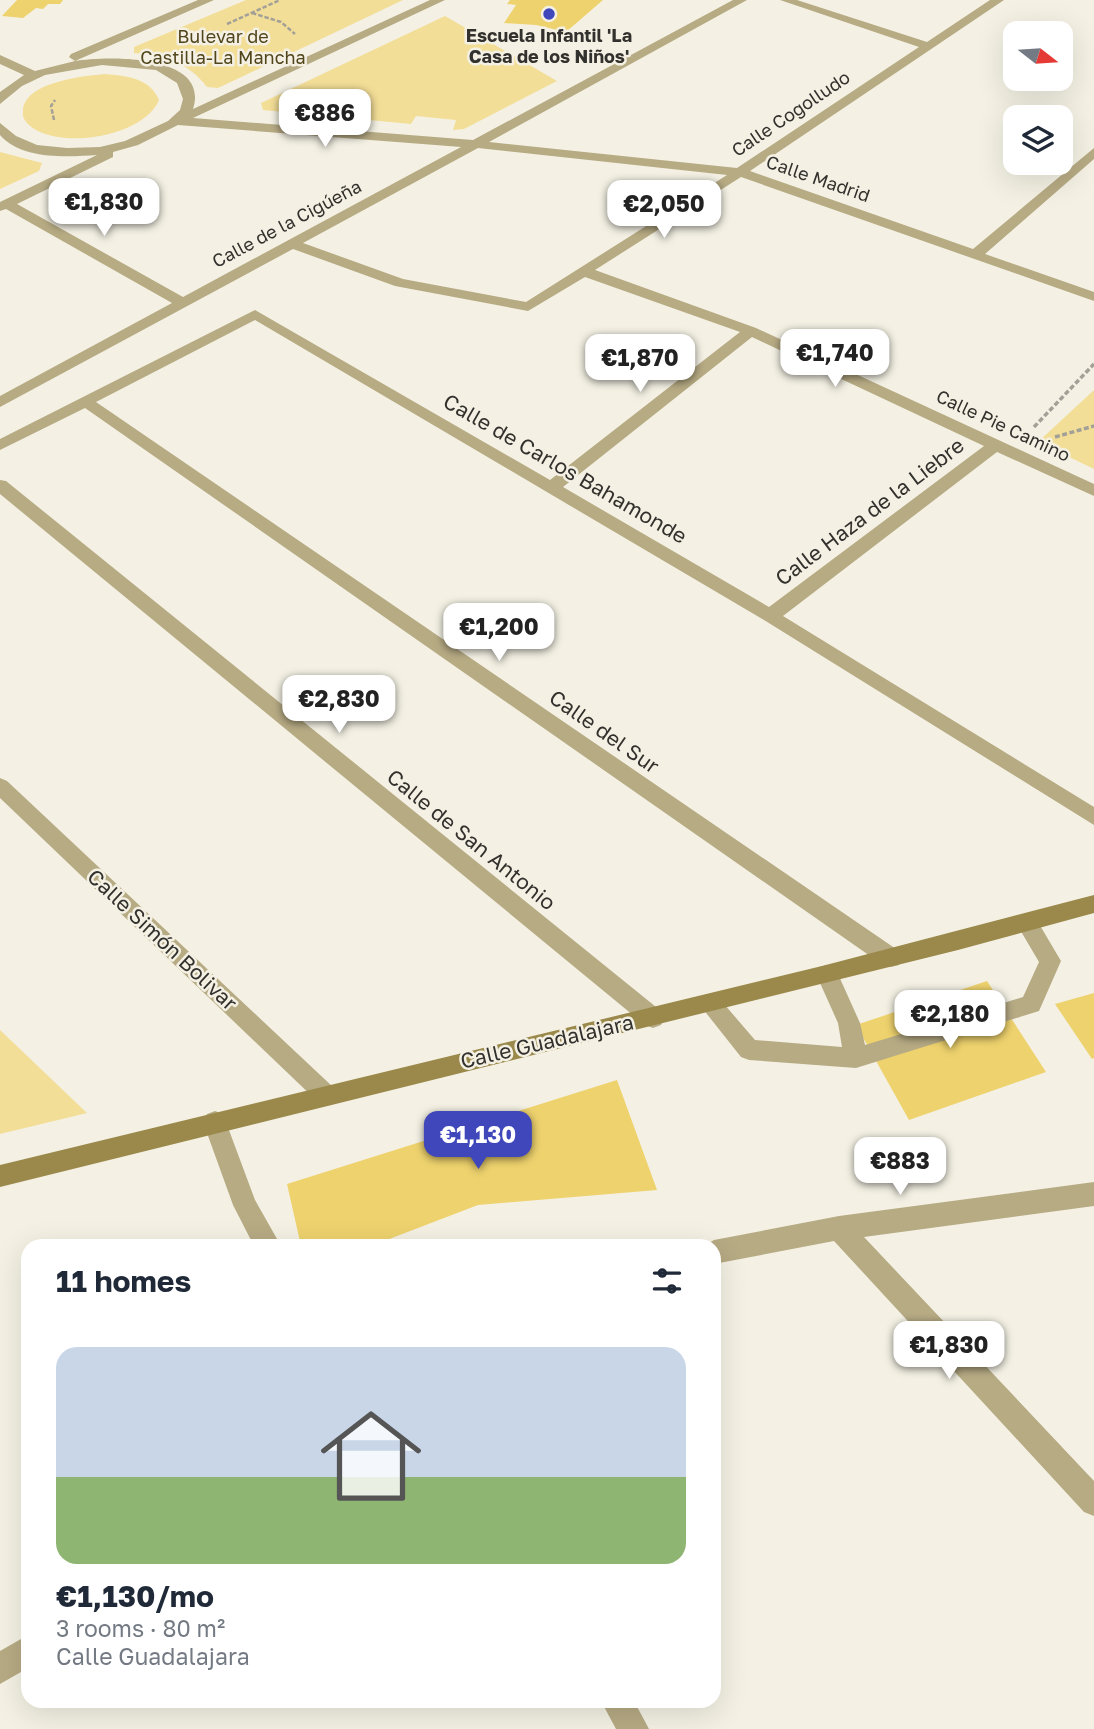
<!DOCTYPE html>
<html lang="en">
<head>
<meta charset="utf-8">
<style>
	body { margin:0; font-family:"Golos Text",sans-serif; background:#f6f6f7; color:#1f2937; height:100vh; display:flex; flex-direction:column; font-size:26px; white-space:nowrap }
	* { box-sizing:border-box; margin:0 }
	p { font-size:23px; color:#747a83 }
	.icon { flex:none; width:38px; height:38px; fill:none; stroke:currentColor; stroke-width:2; stroke-linecap:round; stroke-linejoin:round }
	.map { position:relative; flex:1; overflow:hidden }
	.side { position:absolute; left:21px; top:1239px; width:700px; height:469px; display:flex; flex-direction:column; background:#fff; border-radius:21px; box-shadow:0 7px 28px #0002 }
	.side>* { flex:none }
	.needle { width:46px; rotate:107deg }
	.controls { position:absolute; left:1003px; top:21px; display:grid; gap:14px }
	.controls a { display:grid; place-items:center; width:70px; height:70px; border-radius:14px; background:#fff; box-shadow:0 7px 28px #0002; font-size:35px }
	.price { position:absolute; translate:-50% -60px; padding:0 16px; border-radius:14px; background:#fff; color:#222; font-size:23px; line-height:46px; filter:drop-shadow(0 2px 4px #0008) }
	.price::after { content:''; position:absolute; left:50%; top:42px; width:21px; height:16px; margin-left:-10px; background:inherit; clip-path:polygon(0 0,100% 0,50% 100%) }
	.price.active { background:#3f47bb; color:#fff }
	ul { padding:0; list-style:none }
	li { display:grid; align-content:center; gap:14px; height:371px; padding:0 35px }
	li span { display:grid; place-items:center; height:217px; border-radius:21px; color:#555 }
	li>.icon { margin-inline-start:auto }
	span .icon { width:126px; height:126px; fill:#fffc; stroke-width:1 }
	li b { font-size:30px }
	h2 { display:flex; justify-content:space-between; align-items:center; height:84px; padding:0 35px; font-size:30px }
	.map>svg:first-child { display:block }
	.green { fill:#f3de97 }
	.building { fill:#eed26e }
	.lines { fill:none; stroke-linecap:round; stroke-linejoin:round }
	.path-far1 { stroke:#a3a097; stroke-width:2.5; stroke-dasharray:4.5 2; stroke-linecap:butt }
	.path { stroke:#a3a097; stroke-width:3.5; stroke-dasharray:5 2.5; stroke-linecap:butt }
	.lane { fill:#b7ab84; fill-rule:evenodd }
	.street { fill:#b7ab84; fill-rule:evenodd }
	.secondary { fill:#9a894b; fill-rule:evenodd }
	.poi-dot { fill:#3f47bb; stroke:#f4f1e4; stroke-width:2.5 }
	.labels { text-anchor:middle; stroke-width:5; stroke-linejoin:round; paint-order:stroke }
	.far-poi-label { font-size:18px; font-weight:bold; fill:#33312d; stroke:#f4f1e4 }
	.far-park-label { font-size:18px; fill:#51451b; stroke:#f4f1e4 }
	.far-street-label { font-size:18px; fill:#33312d; stroke:#f4f1e4 }
	.street-label { font-size:21px; fill:#33312d; stroke:#f4f1e4 }
</style>
</head>
<body>
<div class="map">
<svg width="1094" height="1729" viewBox="0 0 1094 1729">
	<rect width="100%" height="100%" fill="#f4f1e4"/>
	<!-- green -->
	<g class="green">
		<path d="M246,0H403L218,88L207,87C188,62 164,55 134,53V47Z"/>
		<polygon points="445,16 557,81 464,129 453,130 456,120 416,116 411,124 263,110 261,103"/>
		<path d="M105,74C127,76 150,78 159,100C144,137 58,151 29,125C25,121 22,117 23,111C24,82 83,76 105,74Z"/>
		<polygon points="0,152 42,163 39,171 0,189"/>
		<polygon points="1094,390 1094,469 1038,442"/>
		<polygon points="0,1030 87,1113 0,1134"/>
	</g>
	<!-- building -->
	<g class="building">
		<polygon points="17,0 63,0 60,4 48,4 43,9 36,8 23,18 2,16"/>
		<polygon points="510,0 603,0 566,32 536,25 504,23 516,5 507,4"/>
		<polygon points="987,981 1046,1072 909,1120 856,1025"/>
		<polygon points="1094,993 1094,1058 1092,1059 1055,1004"/>
		<polygon points="617,1080 657,1190 478,1205 371,1246 301,1246 287,1184"/>
	</g>
	<g class="lines">
		<!-- path-far1 -->
		<g class="path-far1">
			<polyline points="252,13 281,22 295,34"/>
			<polyline points="227,24 280,0"/>
			<polyline points="54,120 51,106 55,100"/>
		</g>
		<!-- path -->
		<g class="path">
			<polyline points="1034,427 1094,364"/>
			<polyline points="1055,437 1094,426"/>
		</g>
		<!-- lane -->
		<polygon class="lane" points="1027,914 1035,917 1061,961 1039,1011 856,1068 749,1060 741,1057 699,1004 702,997 710,994 718,997 755,1040 842,1047 838,1023 816,974 819,967 827,965 835,967 838,974 860,1023 865,1045 1023,997 1039,962 1016,923 1019,917"/>
		<!-- street -->
		<g class="street">
			<path d="M198,0H214L75,61C105,56 211,53 193,109L430,0H445L193,118L473,140L733,0H747L489,142L737,168L919,47L780,0H797L927,42L990,0H1004L750,171L973,249L1094,148V159L985,254L1094,292V301L741,177L595,270L756,328L1094,484V496L997,452L783,616L1094,807V825L764,620L255,320L96,402L899,951L902,958L899,965L891,967L883,965L85,408L0,450V439L255,310L550,480L740,332L585,277L528,311L395,286L293,249L0,407V396L172,303L6,209L0,211V202L97,155C67,157 22,160 0,135V123L16,136L37,145L67,148L100,147L125,141L168,121L180,110L183,99L177,83L156,70L102,65L45,75L22,86L0,104V92L24,75L0,64V55L35,71L75,61L69,57L71,54ZM178,125L461,147L183,297L17,204L113,157V152L138,145ZM478,148L727,175L526,302L403,279L303,243ZM752,337L984,446L769,607L563,487Z"/>
			<polygon points="0,480 6,481 661,1011 664,1018 661,1025 653,1028 645,1025 0,494"/>
			<polygon points="0,778 7,781 333,1087 337,1094 333,1101 325,1105 317,1101 0,798"/>
			<polygon points="215,1111 223,1114 255,1200 281,1246 254,1246 233,1205 203,1122 207,1114"/>
			<polygon points="1094,1182 1094,1206 864,1237 1094,1481 1094,1516 1084,1512 834,1241 714,1264 714,1246 704,1246 714,1240 839,1216"/>
			<polygon points="28,1635 28,1668 0,1684 0,1651"/>
			<polygon points="601,1701 634,1701 649,1729 616,1729"/>
		</g>
		<!-- secondary -->
		<polygon class="secondary" points="1094,895 1094,913 958,950 0,1187 0,1165 822,966"/>
	</g>
	<!-- markers -->
	<circle class="poi-dot" cx="549" cy="14" r="7"/>
	<g class="labels">
		<!-- far-poi labels -->
		<g class="far-poi-label">
			<text x="549" y="42">Escuela Infantil 'La<tspan x="549" dy="21">Casa de los Niños'</tspan></text>
		</g>
		<!-- far-park labels -->
		<g class="far-park-label">
			<text x="223" y="43">Bulevar de<tspan x="223" dy="21">Castilla-La Mancha</tspan></text>
		</g>
		<!-- far-street labels -->
		<g class="far-street-label">
			<text transform="translate(791 114) rotate(-34)" y="6">Calle Cogolludo</text>
			<text transform="translate(818 179) rotate(19)" y="6">Calle Madrid</text>
			<text transform="translate(287 224) rotate(-28)" y="6">Calle de la Cigúeña</text>
			<text transform="translate(1003 426) rotate(25)" y="6">Calle Pie Camino</text>
		</g>
		<!-- street labels -->
		<g class="street-label">
			<text transform="translate(565 469) rotate(30)" y="7">Calle de Carlos Bahamonde</text>
			<text transform="translate(870 512) rotate(-37)" y="7">Calle Haza de la Liebre</text>
			<text transform="translate(604 732) rotate(35)" y="7">Calle del Sur</text>
			<text transform="translate(471 840) rotate(39)" y="7">Calle de San Antonio</text>
			<text transform="translate(162 940) rotate(43)" y="7">Calle Simón Bolivar</text>
			<text transform="translate(547 1042) rotate(-13)" y="7">Calle Guadalajara</text>
		</g>
	</g>
</svg>
<div class="controls">
<a><svg class="needle" viewBox="-14 -14 28 28"><path d="M0-13l5 13h-10z" fill="#e53935"/><path d="M0 13l5-13h-10z" fill="#747a83"/></svg></a>
<a><svg class="icon" aria-label="layers" viewBox="0 0 24 24"><path d="M12 4l9 5-9 5-9-5zM3 14l9 5 9-5"/></svg></a>
</div>
<b class="price" style="left:325px;top:149px">€886</b>
<b class="price" style="left:104px;top:238px">€1,830</b>
<b class="price" style="left:664px;top:240px">€2,050</b>
<b class="price" style="left:835px;top:389px">€1,740</b>
<b class="price" style="left:640px;top:394px">€1,870</b>
<b class="price" style="left:499px;top:663px">€1,200</b>
<b class="price" style="left:339px;top:735px">€2,830</b>
<b class="price" style="left:950px;top:1050px">€2,180</b>
<b class="price active" style="left:478px;top:1171px">€1,130</b>
<b class="price" style="left:900px;top:1197px">€883</b>
<b class="price" style="left:949px;top:1381px">€1,830</b>
<section class="side">
<h2>11 homes<svg class="icon" aria-label="filters" viewBox="0 0 24 24"><path d="M4 7h16M4 17h16"/><circle cx="9" cy="7" r="2"/><circle cx="15" cy="17" r="2"/></svg></h2>
<ul>
<li><span style="background:linear-gradient(#c9d6e8 60%,#8fb573 0)"><svg class="icon" aria-label="home" viewBox="0 0 24 24"><path d="M3 11l9-7 9 7M6 9v11h12V9"/></svg></span><div><b>€1,130/mo</b><p>3 rooms · 80 m²</p><p>Calle Guadalajara</p></div></li>
</ul>
</section>
</div>
</body>
</html>
